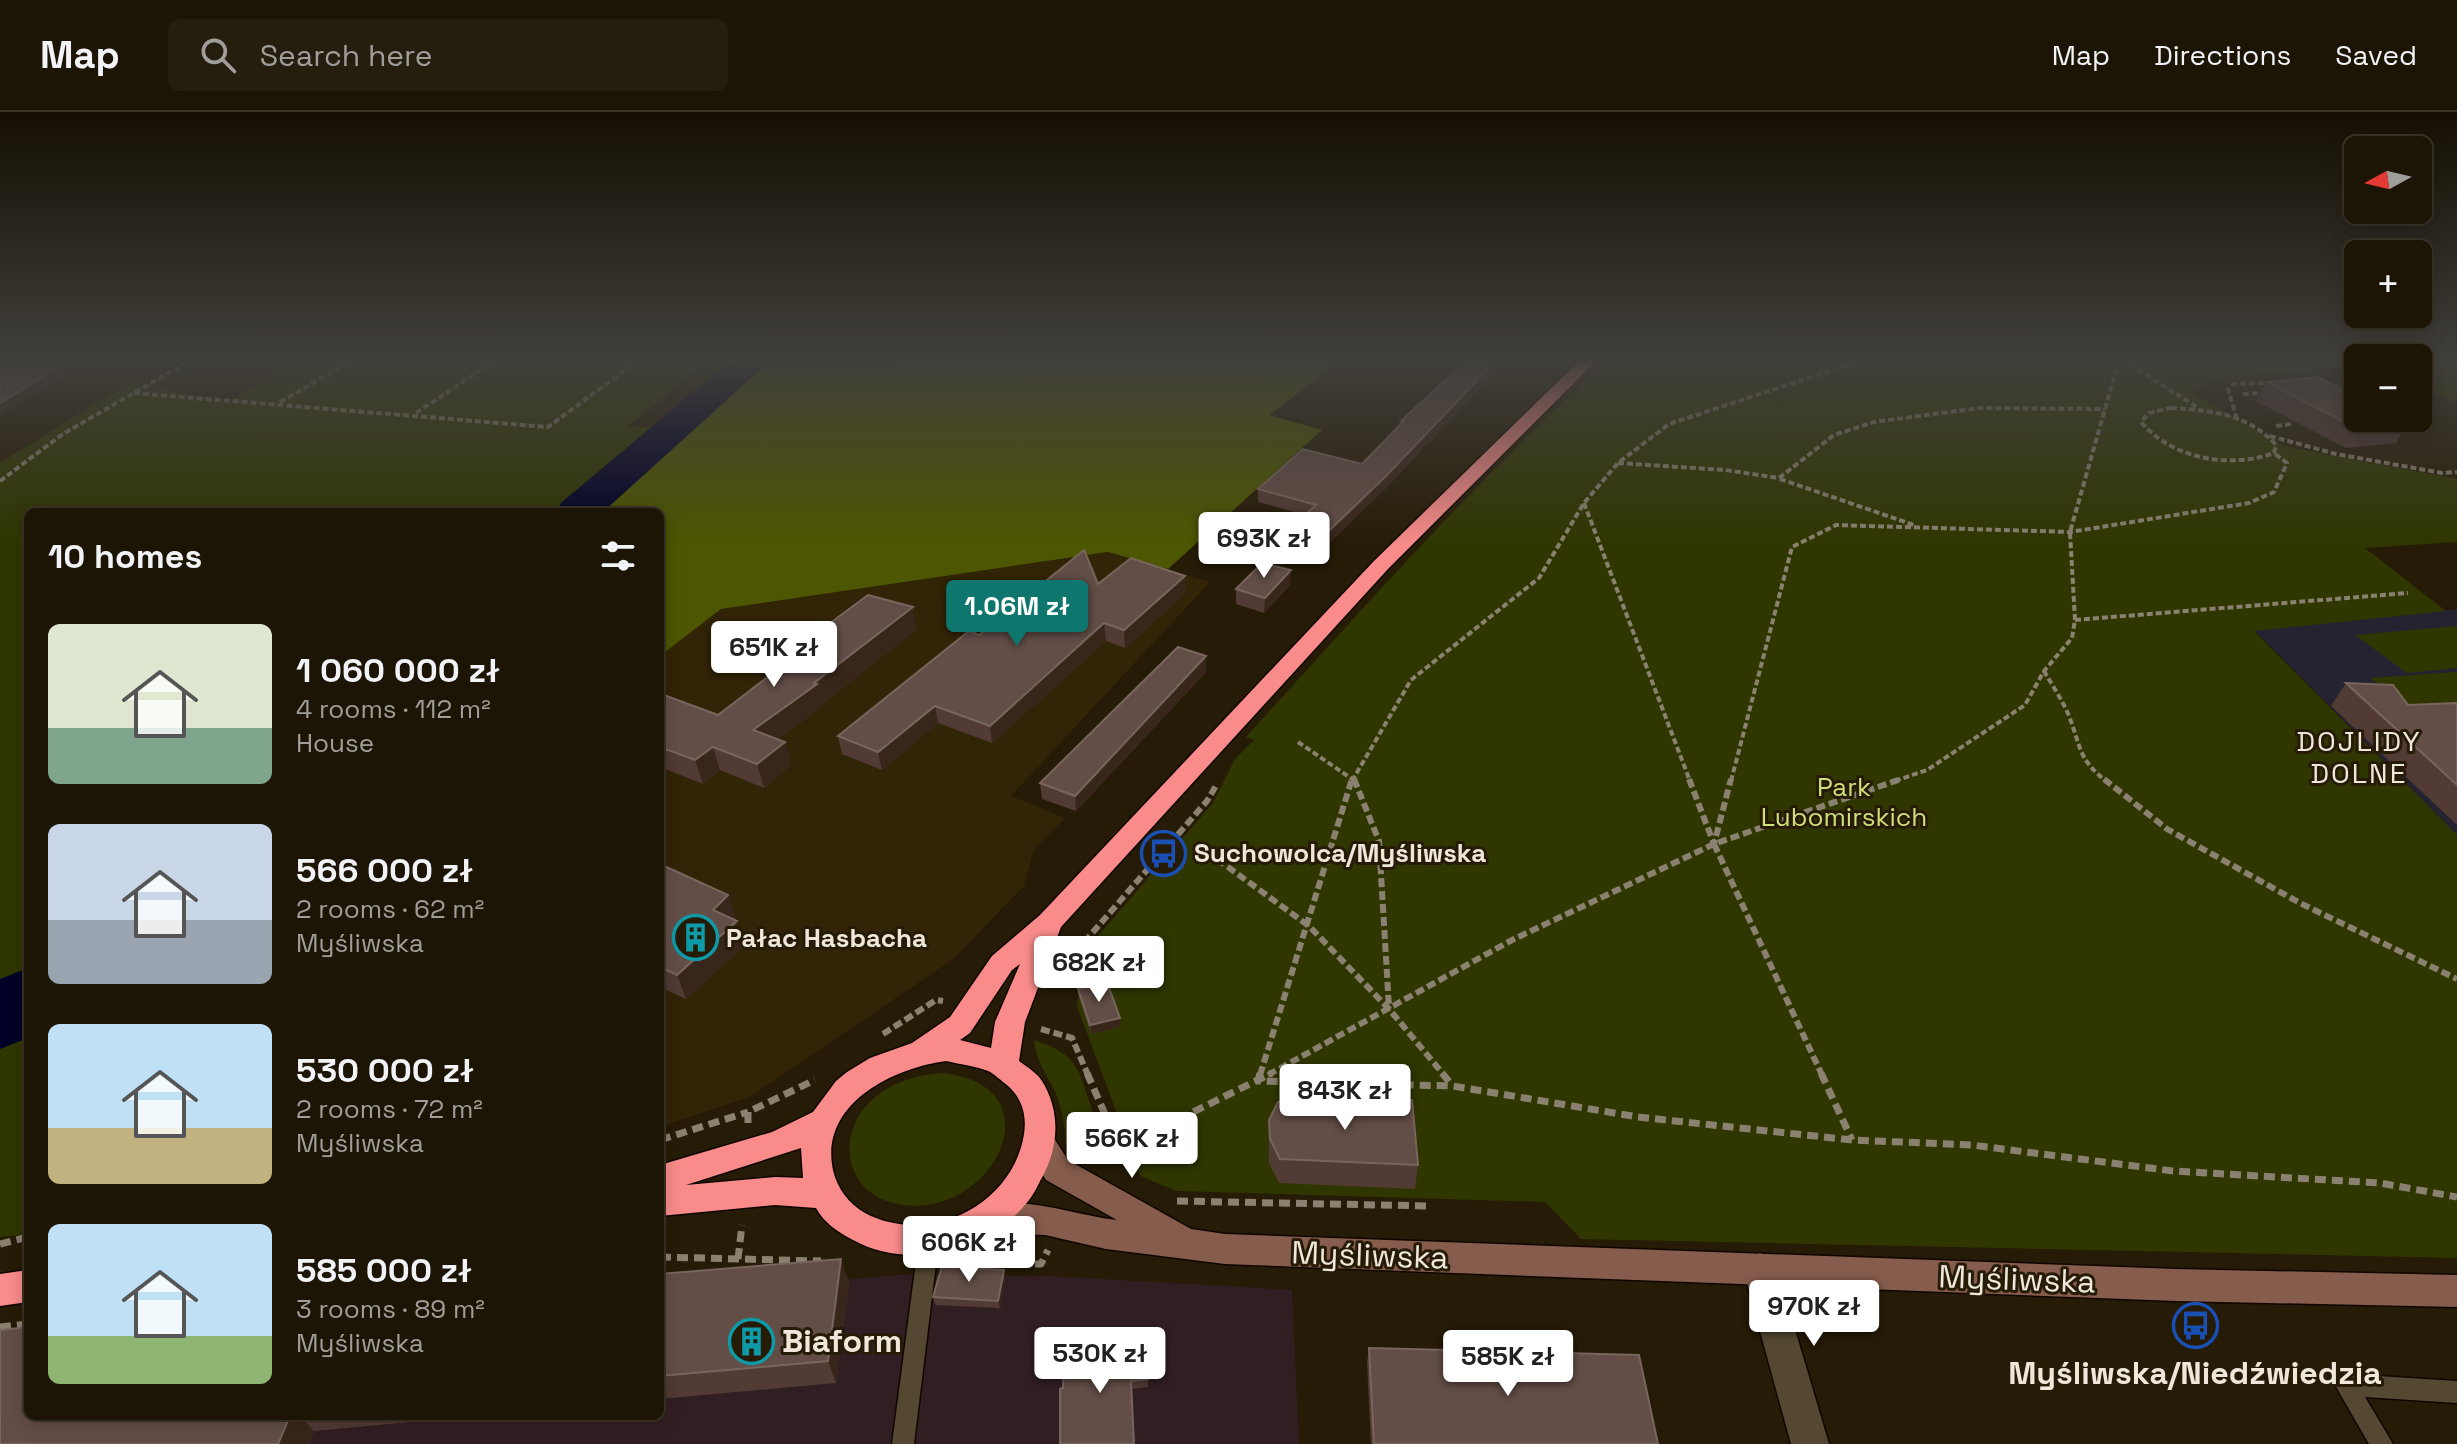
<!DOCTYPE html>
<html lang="en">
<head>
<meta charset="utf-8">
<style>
	body { margin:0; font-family:"Space Grotesk",sans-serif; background:#251d0e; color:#f1f3f6; height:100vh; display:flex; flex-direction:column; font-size:30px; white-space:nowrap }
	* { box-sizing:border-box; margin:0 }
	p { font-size:26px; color:#a09e9a }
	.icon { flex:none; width:44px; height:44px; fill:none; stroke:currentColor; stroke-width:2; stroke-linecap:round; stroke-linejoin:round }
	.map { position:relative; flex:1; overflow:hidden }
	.sheet { position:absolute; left:24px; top:396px; width:640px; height:912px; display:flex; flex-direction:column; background:#1c1404; border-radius:12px; box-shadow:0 4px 20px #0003,0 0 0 2px #3a3326 }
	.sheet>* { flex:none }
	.needle { width:52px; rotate:262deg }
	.controls { position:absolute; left:2344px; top:24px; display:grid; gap:16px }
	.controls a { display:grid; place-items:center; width:88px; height:88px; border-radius:12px; background:#1c1404; box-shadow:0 4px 20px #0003,0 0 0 2px #3a3326; font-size:40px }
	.price { position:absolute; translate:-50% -68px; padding:0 18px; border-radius:8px; background:#fff; color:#222; font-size:26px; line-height:52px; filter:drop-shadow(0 2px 4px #0008) }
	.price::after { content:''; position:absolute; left:50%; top:48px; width:24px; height:18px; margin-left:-12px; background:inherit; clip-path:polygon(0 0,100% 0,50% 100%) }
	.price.on { background:#0f766e; color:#fff }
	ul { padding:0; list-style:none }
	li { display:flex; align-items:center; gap:24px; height:200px; padding:0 24px }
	li span { display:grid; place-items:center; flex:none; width:224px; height:160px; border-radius:12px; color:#555 }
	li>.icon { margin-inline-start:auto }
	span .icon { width:96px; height:96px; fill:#fffc; stroke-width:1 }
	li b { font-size:34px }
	h2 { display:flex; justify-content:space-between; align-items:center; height:96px; padding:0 24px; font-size:34px }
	header { display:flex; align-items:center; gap:48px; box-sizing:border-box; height:112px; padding:0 40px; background:#1c1404; border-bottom:2px solid #3a3326 }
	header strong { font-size:38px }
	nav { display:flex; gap:44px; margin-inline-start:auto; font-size:28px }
	.search { width:560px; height:72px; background:#251d0e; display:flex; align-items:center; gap:20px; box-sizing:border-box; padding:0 28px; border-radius:12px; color:#a09e9a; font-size:30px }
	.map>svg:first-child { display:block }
	.built { fill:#322406 }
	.industrial { fill:#311e23 }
	.education { fill:#252232 }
	.green { fill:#303600 }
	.forest { fill:#4d5600 }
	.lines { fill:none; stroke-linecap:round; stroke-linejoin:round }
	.river { fill:#000028; fill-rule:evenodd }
	.lane-casing { stroke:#0f0600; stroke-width:3 }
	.street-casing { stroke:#0f0600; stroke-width:3 }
	.secondary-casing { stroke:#0f0600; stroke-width:3 }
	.highway-casing { stroke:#0f0600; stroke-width:3 }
	.path-far2 { stroke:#8a8170; stroke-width:4; stroke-dasharray:6 3; stroke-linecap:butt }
	.path-far1 { stroke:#8a8170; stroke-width:6; stroke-dasharray:9 4; stroke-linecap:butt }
	.path { stroke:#8a8170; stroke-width:7; stroke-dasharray:11 6; stroke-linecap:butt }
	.lane { fill:#554832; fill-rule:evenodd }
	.street { fill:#554832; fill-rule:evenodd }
	.secondary { fill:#865c4c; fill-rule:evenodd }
	.highway { fill:#f98c8a; fill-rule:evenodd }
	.wall { fill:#523a35 }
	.shaded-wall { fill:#39261b }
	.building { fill:#634d47; stroke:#78655e; stroke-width:2 }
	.labels { text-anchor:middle; stroke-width:6; stroke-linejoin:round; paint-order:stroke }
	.park-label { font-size:26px; fill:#cfdf79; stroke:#261b06 }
	.poi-label { font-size:26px; font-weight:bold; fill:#eee7da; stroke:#261b06; text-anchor:start }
	.neighbourhood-label { font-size:28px; letter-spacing:2px; fill:#eee7da; stroke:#261b06 }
	.near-street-label { font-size:32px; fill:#eee7da; stroke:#261b06 }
	.near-poi-label { font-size:32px; font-weight:bold; fill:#eee7da; stroke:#261b06; text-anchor:start }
</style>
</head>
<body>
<header>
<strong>Map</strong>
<div class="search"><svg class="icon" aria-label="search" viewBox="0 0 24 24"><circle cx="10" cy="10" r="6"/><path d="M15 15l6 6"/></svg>Search here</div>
<nav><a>Map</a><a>Directions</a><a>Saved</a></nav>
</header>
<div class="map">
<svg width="2457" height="1332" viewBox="0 0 2457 1332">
	<rect width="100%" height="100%" fill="#261b06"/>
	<!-- built -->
	<polygon class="built" points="1109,440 1210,470 1011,684 1065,706 1034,737 1024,774 952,848 750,985 660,1015 660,544 721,497"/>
	<!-- industrial -->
	<polygon class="industrial" points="897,1163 1050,1164 1292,1178 1299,1332 0,1332 28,1304 660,1304 660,1184"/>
	<!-- education -->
	<polygon class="education" points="2457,497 2457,723 2254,518"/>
	<!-- green -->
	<g class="green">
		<polygon points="301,248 709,248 627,315 684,316 591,400 28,400 28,1122 0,1125 0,351 132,269 226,291"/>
		<path d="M1608,248H2358V254L2225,265L2190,279L2284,334L2457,367V430L2365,436L2446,499L2254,519L2457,723V1146L1581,1127L1545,1090L1177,1079L1140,1064L1077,894L1082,858L1091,832L1213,691L1235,647L1254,628L1246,625C1363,496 1479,365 1608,248Z"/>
		<polygon points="2418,248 2457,248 2457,291 2418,272"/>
		<polygon points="2457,514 2457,556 2407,561 2355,523"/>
		<polygon points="2457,560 2457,594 2411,598 2370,566"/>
		<path d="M1034,928C1083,944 1078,961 1095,1005L1081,1041L1066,1032C1064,1013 1062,993 1053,975C1044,958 1036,948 1034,928Z"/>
		<path d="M944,961C1060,975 992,1110 898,1092C843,1082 834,1019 875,985C895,969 919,962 944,961Z"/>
	</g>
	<!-- forest -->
	<polygon class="forest" points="978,248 1341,248 1269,303 1322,318 1168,457 1108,440 721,497 660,544 660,400 591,400 754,254"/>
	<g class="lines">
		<!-- river -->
		<g class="river">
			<polygon points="731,248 771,248 603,400 555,400 561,391"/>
			<polygon points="28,856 28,926 0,937 0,867"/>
		</g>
		<defs>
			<g id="lane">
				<polygon points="929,1118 936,1121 939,1127 914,1332 892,1332 919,1127 922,1121"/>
				<polygon points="2346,1262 2457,1269 2457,1291 2365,1285 2393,1332 2369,1332 2335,1273 2338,1266"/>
			</g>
			<polygon id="street" points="1760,1141 1772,1146 1777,1157 1829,1332 1791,1332 1743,1157 1748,1146"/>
			<path id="secondary" d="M1041,1020L1052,1023L1068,1048L1191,1117L1225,1122L2176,1157L2457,1163V1195L2176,1189L1225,1152L1106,1137L1045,1123L986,1122L974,1117L969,1107L974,1097C1020,1080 1072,1103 1117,1108L1046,1068L1025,1033L1030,1023Z"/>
			<g id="highway">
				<path d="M1580,248H1597L1388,457L1061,815L1025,910L1019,949C1027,955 1037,961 1042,969C1060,998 1059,1032 1044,1062C1039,1070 1035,1081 1029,1088C990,1140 909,1159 853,1128C838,1120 824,1111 816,1096L775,1093L660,1104V1053L772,1020L813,1000L836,969L847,960L870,946L912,931L950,905L992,844L1040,803L1374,449ZM1020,852L995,910L991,936L960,928L970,921L1012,858ZM946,949C959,952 975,954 988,959C995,962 1001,969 1007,973C1022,986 1027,1003 1024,1022C1013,1093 929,1135 865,1101C849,1092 837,1076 833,1058C819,992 893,956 946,949ZM801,1036L803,1066L775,1065L686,1073Z"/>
				<polygon points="28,1158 28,1190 0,1194 0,1162"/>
			</g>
		</defs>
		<!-- lane casing -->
		<use href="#lane" class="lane-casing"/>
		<!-- street casing -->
		<use href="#street" class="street-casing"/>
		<!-- secondary casing -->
		<use href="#secondary" class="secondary-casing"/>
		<!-- highway casing -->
		<use href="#highway" class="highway-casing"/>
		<!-- path-far2 -->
		<g class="path-far2">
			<polyline points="2123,248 2200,297"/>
			<polyline points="2332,275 2351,273"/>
			<polyline points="134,281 548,315 639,248"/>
			<polyline points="2243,282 2266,281"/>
			<polyline points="280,290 353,248"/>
			<path d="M2171,296C2210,298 2249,302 2276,333L2274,341C2230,357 2172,347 2141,310L2149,301Z"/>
			<polyline points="416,301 496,248"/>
			<polyline points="2237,307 2228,277 2234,272 2271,271"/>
			<polyline points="2276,314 2292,312"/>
			<polyline points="2270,324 2336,342 2442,361 2457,360"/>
			<polyline points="1618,351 1725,358 1779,366 1834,323 1874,310 1979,296 2105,297"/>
			<polyline points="1780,367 1914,413"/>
			<polyline points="0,369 63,322 191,248"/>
			<polyline points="1584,391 1690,669"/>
			<polyline points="2075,508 2408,481"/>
			<path d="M2044,559C2052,573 2063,589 2069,604C2081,635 2078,647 2106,669"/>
			<polyline points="1298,630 1355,669"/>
			<polyline points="1352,669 1411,568 1539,466 1584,391 1618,351 1669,312 1863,248"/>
			<polyline points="1731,669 1792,435 1836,413 2070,420 2249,391 2274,380 2287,351 2274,341"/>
			<polyline points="1895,669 1927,658 2025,593 2044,559 2072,526 2075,508 2070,420 2119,248"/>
		</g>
		<!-- path-far1 -->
		<g class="path-far1">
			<polyline points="1354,667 1379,729 1389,896"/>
			<polyline points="1689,667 1714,732 1731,667"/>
			<polyline points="2104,667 2167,717 2300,791 2457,867"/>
			<polyline points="1714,732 1822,963"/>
			<polyline points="1217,747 1309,814 1389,897 1444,963"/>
			<polyline points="1067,850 1207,689 1217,672"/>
			<polyline points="1041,917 1072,926 1088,963"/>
			<polyline points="883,922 936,888 943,889"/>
			<polyline points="1260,963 1352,667"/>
			<polyline points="1268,963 1512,828 1714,732 1901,667"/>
		</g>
		<!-- path -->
		<g class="path">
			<polyline points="1087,961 1108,1009 1101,1046"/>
			<polyline points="1260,961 1258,969 1453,974 1638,1005 1852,1028 1972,1033 2173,1059 2380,1071 2457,1085"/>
			<polyline points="1442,961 1452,973"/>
			<polyline points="1821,961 1852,1028"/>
			<polyline points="748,1011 748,1000 815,968"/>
			<polyline points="660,1028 748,1000"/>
			<polyline points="1102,1045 1272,961"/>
			<polyline points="1177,1089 1430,1094"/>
			<polyline points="0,1132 28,1125"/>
			<polyline points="660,1145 821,1149"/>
			<polyline points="738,1147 742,1113"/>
			<polyline points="967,1151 1041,1152 1048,1138"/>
			<polyline points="0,1215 28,1212"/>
		</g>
		<!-- lane -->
		<use href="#lane" class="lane"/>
		<!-- street -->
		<use href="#street" class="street"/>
		<!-- secondary -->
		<use href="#secondary" class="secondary"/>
		<!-- highway -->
		<use href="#highway" class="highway"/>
	</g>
	<!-- wall -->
	<g class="wall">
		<polygon points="1467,248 1502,248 1501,254 1386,376 1328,432 1297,423 1297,410 1305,403 1258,390 1258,377 1362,352 1400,313 1401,309"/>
		<polygon points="2266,270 2408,311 2396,331 2346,336 2256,289"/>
		<polygon points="1098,472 1186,481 1125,536 1106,529 992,631 938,611 882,658 842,642 838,624 979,523"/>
		<polygon points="1290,473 1264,501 1236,492 1236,477"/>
		<polygon points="917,517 822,592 822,594 779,627 785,630 791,653 764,676 720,658 703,672 660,655 660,583 718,603 781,555 779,549"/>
		<polygon points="1206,544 1206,560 1076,699 1042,687 1040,671"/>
		<polygon points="2346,571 2408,593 2457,591 2457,713 2331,594"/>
		<polygon points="660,752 736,806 734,808 745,833 686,887 660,875"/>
		<polygon points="1078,877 1120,915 1091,922 1079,885"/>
		<polygon points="1269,1008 1418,1053 1415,1077 1279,1071 1269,1051"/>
		<polygon points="1004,1158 1005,1166 1000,1196 935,1193 933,1185"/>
		<polygon points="660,1162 849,1170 836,1271 660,1287"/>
		<polygon points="1146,1234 1148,1275 1132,1277 1063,1276"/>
		<polygon points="1369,1236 1658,1332 1371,1332 1367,1251"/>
		<polygon points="28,1304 475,1304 314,1319 309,1332 0,1332"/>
	</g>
	<!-- shaded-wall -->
	<g class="shaded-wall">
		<polygon points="1497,248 1502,248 1501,254 1386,376 1328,432 1329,419"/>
		<polygon points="62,253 67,262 0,304 0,291"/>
		<polygon points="1291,458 1290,473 1264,501 1265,486"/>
		<polygon points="1185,464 1186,481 1125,536 1124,518"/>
		<polygon points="913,495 917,517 822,592 822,594 760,642 753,618"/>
		<polygon points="1104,511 1106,529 992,631 990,614"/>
		<polygon points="1206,544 1206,560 1076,699 1075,684"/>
		<polygon points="935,594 938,611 882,658 878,640"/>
		<polygon points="785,630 791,653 764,676 757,652"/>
		<polygon points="713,635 720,658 703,672 695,648"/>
		<polygon points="728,783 736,806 721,822 713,798"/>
		<polygon points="737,809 745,833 686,887 677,863"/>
		<polygon points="1120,906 1120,915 1091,922 1090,913"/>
		<polygon points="841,1147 849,1170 836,1271 828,1249"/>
		<polygon points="1004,1158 1005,1166 1000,1196 998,1189"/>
		<polygon points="290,1304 300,1304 314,1319 309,1332 278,1332"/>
	</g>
	<!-- building -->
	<g class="building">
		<polygon points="1467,248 1497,248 1387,363 1329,419 1297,410 1316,393 1258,377 1303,337 1362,352 1404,309 1401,309"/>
		<polygon points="0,253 62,253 0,291"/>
		<polygon points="2318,265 2358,286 2358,306 2398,306 2408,311 2357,316 2266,270"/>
		<polygon points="1084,438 1098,472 1131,446 1185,464 1124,518 1104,511 990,614 935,594 878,640 838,624 969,519 979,523"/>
		<polygon points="1262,451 1291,458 1265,486 1236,477"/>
		<polygon points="868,483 913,495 814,571 817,572 753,618 785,630 757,652 713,635 695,648 660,635 660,583 661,582 718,603 786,551 779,549"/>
		<polygon points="1178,535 1206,544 1075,684 1040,671"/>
		<polygon points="2346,571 2393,573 2408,593 2457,591 2457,673"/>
		<polygon points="660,752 728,783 713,798 737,809 677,863 660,855"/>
		<polygon points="1107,870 1120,906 1090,913 1078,877"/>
		<polygon points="1412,988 1418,1053 1280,1047 1270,1027 1269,1008 1278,990"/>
		<polygon points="841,1147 828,1249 660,1264 660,1162"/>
		<polygon points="942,1154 1004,1158 998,1189 933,1185"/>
		<polygon points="28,1215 28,1304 290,1304 278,1332 0,1332 0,1218"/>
		<polygon points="1146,1234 1148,1267 1131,1269 1134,1332 1060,1332 1060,1277 1063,1276 1064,1241"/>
		<polygon points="1369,1236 1639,1243 1658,1332 1374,1332"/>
	</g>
	<!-- sky -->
	<linearGradient id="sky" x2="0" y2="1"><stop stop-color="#150f03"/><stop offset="0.57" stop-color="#413f3b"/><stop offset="1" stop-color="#413f3b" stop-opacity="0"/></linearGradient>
	<rect width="2457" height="434" fill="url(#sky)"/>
	<!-- icons -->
	<defs>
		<symbol id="bus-ring" viewBox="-11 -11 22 22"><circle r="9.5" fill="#261b06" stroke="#1a4fb4" stroke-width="1.5"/><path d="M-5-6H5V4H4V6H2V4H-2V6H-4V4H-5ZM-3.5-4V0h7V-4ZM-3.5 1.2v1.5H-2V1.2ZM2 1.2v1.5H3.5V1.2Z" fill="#1a4fb4"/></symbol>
		<symbol id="building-ring" viewBox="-11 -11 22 22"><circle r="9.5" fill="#261b06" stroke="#0f9aa8" stroke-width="1.5"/><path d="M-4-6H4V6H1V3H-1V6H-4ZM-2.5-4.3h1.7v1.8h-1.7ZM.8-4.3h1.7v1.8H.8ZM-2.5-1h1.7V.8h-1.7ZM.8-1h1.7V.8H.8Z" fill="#0f9aa8"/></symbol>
	</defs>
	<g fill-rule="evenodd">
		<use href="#bus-ring" x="1138" y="716" width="51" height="51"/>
		<use href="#building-ring" x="670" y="800" width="51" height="51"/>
		<use href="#bus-ring" x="2170" y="1188" width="51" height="51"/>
		<use href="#building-ring" x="726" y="1204" width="51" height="51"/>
	</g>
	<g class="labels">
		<!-- park labels -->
		<g class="park-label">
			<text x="1844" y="684">Park<tspan x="1844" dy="30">Lubomirskich</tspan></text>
		</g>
		<!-- poi labels -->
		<g class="poi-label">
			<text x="1194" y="750">Suchowolca/Myśliwska</text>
			<text x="726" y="835">Pałac Hasbacha</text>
		</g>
		<!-- neighbourhood labels -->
		<g class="neighbourhood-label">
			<text x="2359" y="639">DOJLIDY<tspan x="2359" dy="32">DOLNE</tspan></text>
		</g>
		<!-- near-street labels -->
		<g class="near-street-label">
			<text transform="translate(1370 1143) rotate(2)" y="11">Myśliwska</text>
			<text transform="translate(2017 1167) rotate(2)" y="11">Myśliwska</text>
		</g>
		<!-- near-poi labels -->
		<g class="near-poi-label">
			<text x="782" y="1240">Biaform</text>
			<text x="2195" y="1272" text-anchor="middle">Myśliwska/Niedźwiedzia</text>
		</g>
	</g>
</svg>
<div class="controls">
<a><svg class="needle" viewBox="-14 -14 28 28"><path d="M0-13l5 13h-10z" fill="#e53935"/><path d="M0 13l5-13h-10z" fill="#a09e9a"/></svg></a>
<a>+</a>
<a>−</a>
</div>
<b class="price" style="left:1264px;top:468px">693K zł</b>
<b class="price on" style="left:1017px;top:536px">1.06M zł</b>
<b class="price" style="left:774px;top:577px">651K zł</b>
<b class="price" style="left:1099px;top:892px">682K zł</b>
<b class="price" style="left:1345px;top:1020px">843K zł</b>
<b class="price" style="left:1132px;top:1068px">566K zł</b>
<b class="price" style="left:969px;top:1172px">606K zł</b>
<b class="price" style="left:1814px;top:1236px">970K zł</b>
<b class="price" style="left:1100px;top:1283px">530K zł</b>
<b class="price" style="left:1508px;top:1286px">585K zł</b>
<section class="sheet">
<h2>10 homes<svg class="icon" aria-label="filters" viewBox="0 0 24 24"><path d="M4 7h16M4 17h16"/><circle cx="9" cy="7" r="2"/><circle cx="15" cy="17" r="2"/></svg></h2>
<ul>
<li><span style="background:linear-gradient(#dfe7d0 65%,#7fa58c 0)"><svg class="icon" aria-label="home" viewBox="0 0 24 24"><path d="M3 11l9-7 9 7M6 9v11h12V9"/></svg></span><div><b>1 060 000 zł</b><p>4 rooms · 112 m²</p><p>House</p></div></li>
<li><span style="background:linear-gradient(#c9d6e8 60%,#9aa5b1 0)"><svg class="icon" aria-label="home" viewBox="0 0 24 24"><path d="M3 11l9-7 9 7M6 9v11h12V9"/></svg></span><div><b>566 000 zł</b><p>2 rooms · 62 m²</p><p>Myśliwska</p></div></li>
<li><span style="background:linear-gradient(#bfe0f5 65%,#c2b280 0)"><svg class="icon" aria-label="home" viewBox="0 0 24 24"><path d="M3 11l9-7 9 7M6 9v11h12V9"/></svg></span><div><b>530 000 zł</b><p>2 rooms · 72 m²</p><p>Myśliwska</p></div></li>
<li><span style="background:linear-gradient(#bfe0f5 70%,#8fb573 0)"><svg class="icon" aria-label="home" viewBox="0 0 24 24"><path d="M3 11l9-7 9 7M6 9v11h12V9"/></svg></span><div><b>585 000 zł</b><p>3 rooms · 89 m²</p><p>Myśliwska</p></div></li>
</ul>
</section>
</div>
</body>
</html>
